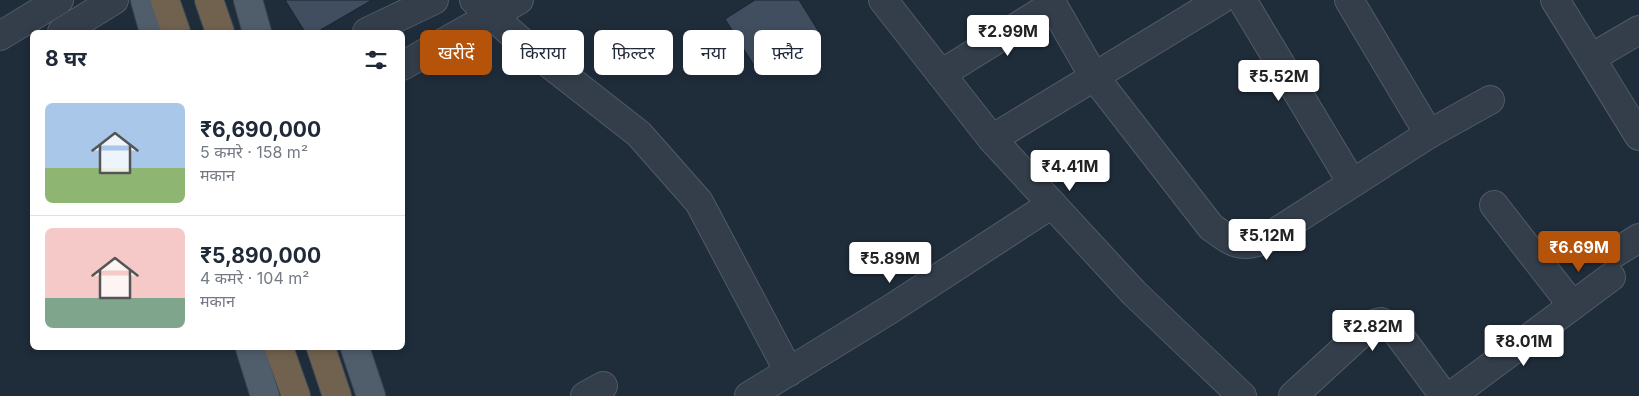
<!DOCTYPE html>
<html lang="hi">
<head>
<meta charset="utf-8">
<style>
	body { margin:0; font-family:Inter,"Noto Sans Devanagari",sans-serif; background:#f2f2f3; color:#1f2937; height:100vh; display:flex; flex-direction:column; font-size:19px; white-space:nowrap }
	* { box-sizing:border-box; margin:0 }
	p { font-size:16px; color:#747a83 }
	.icon { flex:none; width:28px; height:28px; fill:none; stroke:currentColor; stroke-width:2; stroke-linecap:round; stroke-linejoin:round }
	.map { position:relative; flex:1; overflow:hidden }
	.panel { position:absolute; left:30px; top:30px; width:375px; height:320px; display:flex; flex-direction:column; background:#fff; border-radius:8px; box-shadow:0 2px 8px #0003 }
	.panel>* { flex:none }
	.guide { position:absolute; left:420px; top:30px; width:475px; height:45px; display:flex; gap:10px }
	.price { position:absolute; translate:-50% -42px; padding:0 11px; border-radius:5px; background:#fff; color:#222; font-size:16px; line-height:32px; filter:drop-shadow(0 1px 2px #0008) }
	.price::after { content:''; position:absolute; left:50%; top:30px; width:15px; height:11px; margin-left:-8px; background:inherit; clip-path:polygon(0 0,100% 0,50% 100%) }
	.price.active { background:#b45309; color:#fff }
	ul { padding:0; list-style:none }
	li { display:flex; align-items:center; gap:15px; height:125px; padding:0 15px }
	li+li { border-top:1px solid #e0e1e3 }
	li span { display:grid; place-items:center; flex:none; width:140px; height:100px; border-radius:8px; color:#555 }
	li>.icon { margin-inline-start:auto }
	span .icon { width:60px; height:60px; fill:#fffc; stroke-width:1 }
	li b { font-size:21px }
	h2 { display:flex; justify-content:space-between; align-items:center; height:60px; padding:0 15px; font-size:21px }
	.pill { padding:0 18px; border-radius:8px; background:#fff; box-shadow:0 2px 8px #0003; font-size:18px; line-height:45px }
	.pill.active { background:#b45309; color:#fff }
	.map>svg:first-child { display:block }
	.building { fill:#404e5f; stroke:#1a2531 }
	.lines { fill:none; stroke-linecap:round; stroke-linejoin:round }
	.minor-casing { stroke:#505b68; stroke-width:30 }
	.major-casing { stroke:#3c4754; stroke-width:30 }
	.highway-casing { stroke:#3d4855; stroke-width:30 }
	.minor { stroke:#333e4a; stroke-width:28 }
	.major { stroke:#505d6b; stroke-width:28 }
	.highway { stroke:#71624f; stroke-width:28 }
</style>
</head>
<body>
<div class="map">
<svg width="1639" height="396" viewBox="0 0 1639 396">
	<rect width="100%" height="100%" fill="#1f2c3a"/>
	<!-- building -->
	<g class="building">
		<polygon points="285,0 372,0 317,32 305,32"/>
		<polygon points="755,0 799,0 822,37 760,75 725,19"/>
	</g>
	<g class="lines">
		<defs>
			<g id="minor">
				<polyline points="474,0 524,44 639,134 699,202 789,372"/>
				<polyline points="883,0 992,139 1134,293 1242,396"/>
				<path d="M1050,0L1093,75L1211,227C1232,242 1238,249 1264,240L1429,134L1490,100"/>
				<polyline points="1242,0 1352,183"/>
				<polyline points="1349,0 1429,134"/>
				<polyline points="1555,0 1639,136"/>
				<polyline points="62,32 114,0"/>
				<polyline points="367,32 434,0"/>
				<polyline points="0,36 59,0"/>
				<polyline points="1591,58 1639,30"/>
				<polyline points="402,66 519,0"/>
				<polyline points="941,74 1052,5"/>
				<polyline points="992,139 1220,0"/>
				<polyline points="1494,205 1572,305"/>
				<polyline points="1615,253 1639,238"/>
				<polyline points="585,396 603,386"/>
				<polyline points="749,396 889,310 1052,204"/>
				<polyline points="1293,396 1370,325 1381,322 1393,327 1444,396"/>
				<polyline points="1451,396 1611,277"/>
			</g>
			<g id="major">
				<polyline points="145,0 154,32"/>
				<polyline points="248,0 257,32"/>
				<polyline points="250,348 265,396"/>
				<polyline points="355,348 371,396"/>
			</g>
			<g id="highway">
				<polyline points="165,0 176,32"/>
				<polyline points="209,0 220,32"/>
				<polyline points="279,348 296,396"/>
				<polyline points="321,348 337,396"/>
			</g>
		</defs>
		<!-- minor casing -->
		<use href="#minor" class="minor-casing"/>
		<!-- major casing -->
		<use href="#major" class="major-casing"/>
		<!-- highway casing -->
		<use href="#highway" class="highway-casing"/>
		<!-- minor -->
		<use href="#minor" class="minor"/>
		<!-- major -->
		<use href="#major" class="major"/>
		<!-- highway -->
		<use href="#highway" class="highway"/>
	</g>
</svg>
<b class="price" style="left:1008px;top:57px">₹2.99M</b>
<b class="price" style="left:1279px;top:102px">₹5.52M</b>
<b class="price" style="left:1070px;top:192px">₹4.41M</b>
<b class="price" style="left:1267px;top:261px">₹5.12M</b>
<b class="price active" style="left:1579px;top:273px">₹6.69M</b>
<b class="price" style="left:890px;top:284px">₹5.89M</b>
<b class="price" style="left:1373px;top:352px">₹2.82M</b>
<b class="price" style="left:1524px;top:367px">₹8.01M</b>
<div class="guide">
<a class="pill active">खरीदें</a>
<a class="pill">किराया</a>
<a class="pill">फ़िल्टर</a>
<a class="pill">नया</a>
<a class="pill">फ़्लैट</a>
</div>
<section class="panel">
<h2>8 घर<svg class="icon" aria-label="filters" viewBox="0 0 24 24"><path d="M4 7h16M4 17h16"/><circle cx="9" cy="7" r="2"/><circle cx="15" cy="17" r="2"/></svg></h2>
<ul>
<li><span style="background:linear-gradient(#a9c7e8 65%,#8fb573 0)"><svg class="icon" aria-label="home" viewBox="0 0 24 24"><path d="M3 11l9-7 9 7M6 9v11h12V9"/></svg></span><div><b>₹6,690,000</b><p>5 कमरे · 158 m²</p><p>मकान</p></div></li>
<li><span style="background:linear-gradient(#f6c9c9 70%,#7fa58c 0)"><svg class="icon" aria-label="home" viewBox="0 0 24 24"><path d="M3 11l9-7 9 7M6 9v11h12V9"/></svg></span><div><b>₹5,890,000</b><p>4 कमरे · 104 m²</p><p>मकान</p></div></li>
</ul>
</section>
</div>
</body>
</html>
